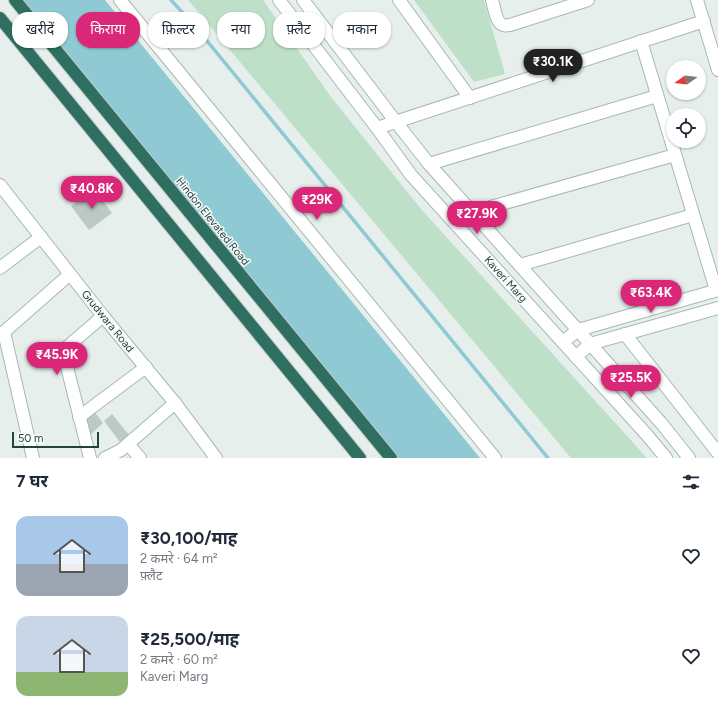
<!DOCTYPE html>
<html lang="hi">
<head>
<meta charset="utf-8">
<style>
	body { margin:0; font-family:Figtree,"Noto Sans Devanagari",sans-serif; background:#f6f6f7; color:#1f2937; height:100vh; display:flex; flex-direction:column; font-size:15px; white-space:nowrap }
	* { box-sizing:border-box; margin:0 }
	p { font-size:13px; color:#747a83 }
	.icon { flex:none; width:22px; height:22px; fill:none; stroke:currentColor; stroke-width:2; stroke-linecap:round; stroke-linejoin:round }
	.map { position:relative; height:458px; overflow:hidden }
	.drawer { display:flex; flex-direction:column; background:#fff; flex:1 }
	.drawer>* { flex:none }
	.banner { position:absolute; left:12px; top:12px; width:400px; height:36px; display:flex; gap:8px }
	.needle { width:26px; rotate:256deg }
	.tools { position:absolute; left:666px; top:60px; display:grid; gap:8px }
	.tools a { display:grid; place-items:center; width:40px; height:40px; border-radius:50%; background:#fff; box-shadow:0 1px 3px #0004; font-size:20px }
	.scale { position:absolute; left:12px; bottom:10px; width:87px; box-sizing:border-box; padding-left:4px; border:2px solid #24423a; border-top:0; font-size:11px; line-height:14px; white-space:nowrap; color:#24423a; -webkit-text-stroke:3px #f7fbf9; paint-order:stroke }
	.price { position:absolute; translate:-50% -34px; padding:0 9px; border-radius:14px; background:#db2777; color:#fff; font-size:13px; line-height:26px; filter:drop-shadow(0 1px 2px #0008) }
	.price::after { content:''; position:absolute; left:50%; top:24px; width:12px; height:9px; margin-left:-6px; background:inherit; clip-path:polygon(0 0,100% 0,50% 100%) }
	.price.active { background:#222; color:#fff }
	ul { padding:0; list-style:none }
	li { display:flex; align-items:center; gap:12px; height:100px; padding:0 16px }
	li span { display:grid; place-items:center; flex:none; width:112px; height:80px; border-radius:12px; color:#555 }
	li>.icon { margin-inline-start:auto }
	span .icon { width:48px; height:48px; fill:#fffc; stroke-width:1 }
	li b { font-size:17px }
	h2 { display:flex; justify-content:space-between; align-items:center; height:48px; padding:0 16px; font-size:17px }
	.tag { padding:0 14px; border-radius:16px; background:#fff; box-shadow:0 1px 3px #0004; font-size:14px; line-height:36px }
	.tag.active { background:#db2777; color:#fff }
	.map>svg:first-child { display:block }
	.green { fill:#bfe0c8 }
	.water { fill:#8ec9d4 }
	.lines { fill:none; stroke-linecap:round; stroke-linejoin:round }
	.stream { stroke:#8ec9d4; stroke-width:3.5 }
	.building { fill:#bbcac4 }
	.minor-casing { stroke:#a8b8b2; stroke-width:14 }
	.highway-casing { stroke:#c2cac8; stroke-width:14 }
	.minor { stroke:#fff; stroke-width:12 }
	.highway { stroke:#2f6f62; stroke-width:12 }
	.labels { text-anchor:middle; stroke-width:3; stroke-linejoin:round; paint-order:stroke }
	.street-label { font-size:11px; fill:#24423a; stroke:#f7fbf9 }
</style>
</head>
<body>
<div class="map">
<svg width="718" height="458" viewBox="0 0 718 458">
	<rect width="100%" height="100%" fill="#e6efeb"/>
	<!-- green -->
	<g class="green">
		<polygon points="188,0 263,0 331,97 421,209 647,458 571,458"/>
		<polygon points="414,0 484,0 505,74 474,82"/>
	</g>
	<!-- water -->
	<polygon class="water" points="9,0 105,0 480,458 383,458"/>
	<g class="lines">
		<!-- stream -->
		<polyline class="stream" points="171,0 194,25 548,458"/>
	</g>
	<!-- building -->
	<g class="building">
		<polygon points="94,189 112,213 89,230 71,206"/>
		<polygon points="94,411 103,423 88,437 81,420"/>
		<polygon points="112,414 129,435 120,442 104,421"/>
	</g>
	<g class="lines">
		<defs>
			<g id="minor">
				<polyline points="120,0 495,458"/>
				<polyline points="279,0 377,128 411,175 647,435 666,458"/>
				<polyline points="303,0 396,122 429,164 662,424 689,458"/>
				<polyline points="399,0 470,98"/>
				<path d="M492,0C494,6 496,23 503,25C505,26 507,25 510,25L588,0"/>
				<polyline points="697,0 718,70"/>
				<polyline points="641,41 716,290"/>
				<polyline points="377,128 704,21"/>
				<polyline points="429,164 657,96"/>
				<polyline points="0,185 103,316 175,403 216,458"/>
				<polyline points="473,212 675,155"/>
				<polyline points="520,265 693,215"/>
				<polyline points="0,268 41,237"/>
				<polyline points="4,332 33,458"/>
				<polyline points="0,334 4,332 70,274"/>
				<polyline points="625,334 718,453"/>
				<polyline points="563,342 578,330 718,290"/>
				<polyline points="576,357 590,344 718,308"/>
				<polyline points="79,417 146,367"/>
				<polyline points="128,444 140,458"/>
				<polyline points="90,458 64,355 66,348 103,316"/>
				<polyline points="105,458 121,450 175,403"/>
			</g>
			<g id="highway">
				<polyline points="15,0 391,458"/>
				<polyline points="0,18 360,458"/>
			</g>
		</defs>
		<!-- minor casing -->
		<use href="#minor" class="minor-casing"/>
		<!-- highway casing -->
		<use href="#highway" class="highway-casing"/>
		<!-- minor -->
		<use href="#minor" class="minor"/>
		<!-- highway -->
		<use href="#highway" class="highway"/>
	</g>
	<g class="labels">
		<!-- street labels -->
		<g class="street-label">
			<text transform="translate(213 221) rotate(51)" y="4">Hindon Elevated Road</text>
			<text transform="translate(506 279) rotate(48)" y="4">Kaveri Marg</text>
			<text transform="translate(108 321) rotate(51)" y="4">Grudwara Road</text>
		</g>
	</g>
</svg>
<div class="tools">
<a><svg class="needle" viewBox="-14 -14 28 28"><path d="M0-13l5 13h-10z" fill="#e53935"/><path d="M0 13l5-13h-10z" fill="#747a83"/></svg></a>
<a><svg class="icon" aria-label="locate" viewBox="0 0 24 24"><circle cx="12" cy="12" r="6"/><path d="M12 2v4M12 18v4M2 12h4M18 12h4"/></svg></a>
</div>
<div class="scale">50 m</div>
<b class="price active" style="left:553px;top:83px">₹30.1K</b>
<b class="price" style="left:92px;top:210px">₹40.8K</b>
<b class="price" style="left:317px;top:221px">₹29K</b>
<b class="price" style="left:477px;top:235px">₹27.9K</b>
<b class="price" style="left:651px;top:314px">₹63.4K</b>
<b class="price" style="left:57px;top:376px">₹45.9K</b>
<b class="price" style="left:631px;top:399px">₹25.5K</b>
<div class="banner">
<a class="tag">खरीदें</a>
<a class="tag active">किराया</a>
<a class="tag">फ़िल्टर</a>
<a class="tag">नया</a>
<a class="tag">फ़्लैट</a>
<a class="tag">मकान</a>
</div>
</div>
<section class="drawer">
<h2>7 घर<svg class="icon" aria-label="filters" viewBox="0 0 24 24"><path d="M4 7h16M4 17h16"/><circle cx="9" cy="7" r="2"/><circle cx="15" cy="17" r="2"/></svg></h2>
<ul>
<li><span style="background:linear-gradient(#a9c7e8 60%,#9aa5b1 0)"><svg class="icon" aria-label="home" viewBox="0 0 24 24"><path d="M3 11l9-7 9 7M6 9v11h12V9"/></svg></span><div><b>₹30,100/माह</b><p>2 कमरे · 64 m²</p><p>फ़्लैट</p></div><svg class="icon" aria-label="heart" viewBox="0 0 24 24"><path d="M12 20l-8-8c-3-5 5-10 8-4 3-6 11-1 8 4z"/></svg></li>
<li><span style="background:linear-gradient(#c9d6e8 70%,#8fb573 0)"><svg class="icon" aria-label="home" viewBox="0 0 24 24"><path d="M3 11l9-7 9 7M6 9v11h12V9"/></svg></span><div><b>₹25,500/माह</b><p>2 कमरे · 60 m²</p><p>Kaveri Marg</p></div><svg class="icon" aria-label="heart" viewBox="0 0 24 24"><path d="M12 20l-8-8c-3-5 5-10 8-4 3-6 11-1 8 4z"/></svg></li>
</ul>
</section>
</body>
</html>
